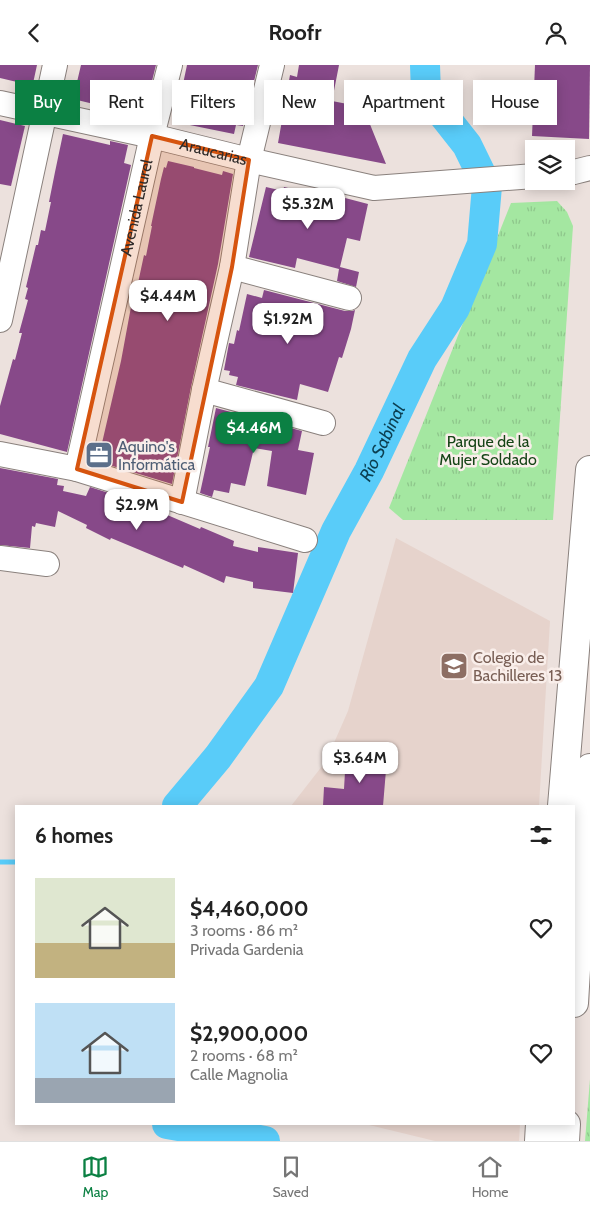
<!DOCTYPE html>
<html lang="en">
<head>
<meta charset="utf-8">
<style>
	body { margin:0; font-family:Cabin,sans-serif; background:#f6f6f6; color:#222; height:100vh; display:flex; flex-direction:column; font-size:19px; white-space:nowrap }
	* { box-sizing:border-box; margin:0 }
	p { font-size:16px; color:#767676 }
	.icon { flex:none; width:28px; height:28px; fill:none; stroke:currentColor; stroke-width:2; stroke-linecap:round; stroke-linejoin:round }
	.map { position:relative; flex:1; overflow:hidden }
	.sheet { position:absolute; left:15px; top:740px; width:560px; height:320px; display:flex; flex-direction:column; background:#fff; border-radius:0px; box-shadow:0 2px 12px #0003 }
	.sheet>* { flex:none }
	.top-card { position:absolute; left:15px; top:15px; width:560px; height:45px; display:flex; gap:10px }
	.buttons { position:absolute; left:525px; top:75px; display:grid; gap:10px }
	.buttons a { display:grid; place-items:center; width:50px; height:50px; border-radius:0px; background:#fff; box-shadow:0 2px 12px #0003; font-size:25px }
	.price { position:absolute; translate:-50% -42px; padding:0 11px; border-radius:10px; background:#fff; color:#222; font-size:16px; line-height:32px; filter:drop-shadow(0 1px 2px #0008) }
	.price::after { content:''; position:absolute; left:50%; top:30px; width:15px; height:11px; margin-left:-8px; background:inherit; clip-path:polygon(0 0,100% 0,50% 100%) }
	.price.selected { background:#0b8043; color:#fff }
	ul { padding:0; list-style:none }
	li { display:flex; align-items:center; gap:15px; height:125px; padding:0 20px }
	li span { display:grid; place-items:center; flex:none; width:140px; height:100px; border-radius:0px; color:#555 }
	li>.icon { margin-inline-start:auto }
	span .icon { width:60px; height:60px; fill:#fffc; stroke-width:1 }
	li b { font-size:21px }
	h2 { display:flex; justify-content:space-between; align-items:center; height:60px; padding:0 20px; font-size:21px }
	.chip { padding:0 18px; border-radius:0px; background:#fff; box-shadow:0 2px 12px #0003; font-size:18px; line-height:45px }
	.chip.selected { background:#0b8043; color:#fff }
	header { display:flex; justify-content:space-between; align-items:center; height:65px; padding:0 20px; background:#fff; font-size:22px; font-weight:700 }
	.menu { display:flex; justify-content:space-around; align-items:center; height:70px; border-top:1px solid #e0e0e0; background:#fff; font-size:14px; color:#767676 }
	.menu a { display:grid; justify-items:center; gap:2px }
	.menu .selected { color:#0b8043 }
	.map>svg:first-child { display:block }
	.built { fill:#e6d3cc }
	.park { fill:url(#park-tufts) }
	.lines { fill:none; stroke-linecap:round; stroke-linejoin:round }
	.stream { stroke:#59ccf9; stroke-width:5 }
	.river { stroke:#59ccf9; stroke-width:30 }
	.building { fill:#874989 }
	.minor-casing { stroke:#8a817d; stroke-width:26 }
	.major-casing { stroke:#8a817d; stroke-width:30 }
	.minor { stroke:#fff; stroke-width:24 }
	.major { stroke:#fff; stroke-width:28 }
	.marked { fill:#d6540f; fill-opacity:0.2; stroke:#d6540f; stroke-width:4; stroke-linejoin:round }
	.labels { text-anchor:middle; stroke-width:5; stroke-linejoin:round; paint-order:stroke }
	.street-label { font-size:16px; fill:#2f2b2a; stroke:#f9eeea }
	.park-label { font-size:16px; fill:#164517; stroke:#f9eeea }
	.service-label { font-size:16px; fill:#4e5e75; stroke:#f9eeea; text-anchor:start }
	.education-label { font-size:16px; fill:#785e54; stroke:#f9eeea; text-anchor:start }
	.water-label { font-size:18px; font-style:italic; fill:#0b3f51; stroke:#f9eeea }
</style>
</head>
<body>
<header><svg class="icon" aria-label="back" viewBox="0 0 24 24"><path d="M15 5l-7 7 7 7"/></svg>Roofr<svg class="icon" aria-label="person" viewBox="0 0 24 24"><circle cx="12" cy="8" r="4"/><path d="M4 21q1-7 8-7t8 7"/></svg></header>
<div class="map">
<svg width="590" height="1076" viewBox="0 0 590 1076">
	<defs>
		<pattern id="park-tufts" width="24" height="20" patternUnits="userSpaceOnUse" patternTransform="scale(1.25)"><rect width="24" height="20" fill="#a4e7a1"/><path d="M3 7l-1-3M5 7V3M7 7l1-3M15 17l-1-3M17 17v-4M19 17l1-3" fill="none" stroke="#8ec68b"/></pattern>
	</defs>
	<rect width="100%" height="100%" fill="#ece1dd"/>
	<!-- built -->
	<g class="built">
		<polygon points="396,473 550,556 539,741 291,741 326,696 348,646"/>
		<polygon points="365,1059 520,1059 519,1076 435,1076"/>
	</g>
	<!-- park -->
	<g class="park">
		<polygon points="557,136 567,147 573,161 553,455 403,455 389,443 511,138"/>
		<polygon points="590,1014 590,1076 585,1076"/>
	</g>
	<g class="lines">
		<!-- stream -->
		<polyline class="stream" points="0,797 16,797"/>
		<!-- river -->
		<g class="river">
			<path id="s1" d="M177,741L218,692L269,621L336,466L369,406L422,294L455,243L482,179L487,121L467,80L426,28L425,0"/>
			<polyline points="167,1059 265,1076"/>
		</g>
	</g>
	<!-- building -->
	<g class="building">
		<polygon points="0,0 37,0 32,23 17,19 17,17 0,13"/>
		<polygon points="81,0 156,0 144,48 132,45 131,48 73,34"/>
		<polygon points="187,0 258,0 243,61 236,60 234,69 175,57"/>
		<polygon points="299,0 339,0 332,36 363,42 386,99 278,78 290,10 297,12"/>
		<polygon points="535,0 590,0 589,74 532,71"/>
		<polygon points="0,55 25,61 11,121 0,119"/>
		<polygon points="63,69 110,80 110,76 128,80 124,98 131,100 67,387 0,369 0,341 13,294 15,295 22,268 19,268 28,235 25,234 28,223 26,222 36,180 38,180 41,165 45,166 51,137 49,137 55,107"/>
		<polygon points="168,96 194,102 194,103 222,110 223,106 233,109 218,199 191,322 172,419 106,399 110,380 102,378 121,296 133,231 135,232 144,190 146,191 152,161 151,161 161,114 164,102 166,103"/>
		<polygon points="266,122 283,126 284,122 325,132 326,128 368,139 360,176 347,173 340,202 359,207 356,222 337,216 339,204 297,193 295,203 249,192"/>
		<polygon points="264,225 345,246 352,246 355,245 351,264 342,293 339,292 328,327 300,319 297,335 236,320 238,312 229,310 230,306 224,305 229,278 234,279 237,265 239,266 247,229 262,233"/>
		<polygon points="216,343 302,366 298,385 314,388 306,430 267,421 272,386 254,383 245,421 231,418 229,428 214,425 212,432 200,428 210,382 208,382"/>
		<polygon points="0,403 58,414 57,420 64,421 63,426 86,431 90,422 137,437 200,464 201,462 234,476 233,481 258,487 258,482 298,488 293,528 253,523 253,517 226,511 224,518 184,500 183,503 111,473 110,475 86,463 87,460 58,446 55,462 36,458 35,462 32,461 30,483 0,480"/>
		<polygon points="346,690 387,693 383,741 323,741 324,722 344,724"/>
	</g>
	<g class="lines">
		<defs>
			<g id="minor">
				<path id="s2" d="M0,38L152,71L249,95L374,123L534,111"/>
				<polyline points="566,108 574,107 590,103"/>
				<polyline points="232,202 349,233"/>
				<polyline points="0,255 55,0"/>
				<polyline points="204,325 323,358"/>
				<polyline points="0,389 77,404 305,475"/>
				<path id="s3" d="M77,404L152,71L170,0"/>
				<polyline points="182,437 204,325 232,202 249,95 272,0"/>
				<polyline points="0,493 47,499"/>
			</g>
			<g id="major">
				<polyline points="562,741 590,405"/>
				<polyline points="574,938 583,788 590,703"/>
				<polyline points="539,1076 540,1059"/>
				<polyline points="565,1076 566,1059"/>
			</g>
		</defs>
		<!-- minor casing -->
		<use href="#minor" class="minor-casing"/>
		<!-- major casing -->
		<use href="#major" class="major-casing"/>
		<!-- minor -->
		<use href="#minor" class="minor"/>
		<!-- major -->
		<use href="#major" class="major"/>
	</g>
	<!-- marked area -->
	<path class="marked" d="M152,71L249,95L232,202L182,437L77,404Z"/>
	<!-- icons -->
	<defs>
		<symbol id="office-square" viewBox="-11 -11 22 22"><rect x="-9" y="-9" width="18" height="18" rx="4" fill="#5c6f8a" stroke="#f9eeea"/><path d="M-6-3h4V-5.5h4V-3h4V5H-6ZM-1-4.5V-3h2v-1.5ZM-6 0V1H6V0Z" fill="#fff"/></symbol>
		<symbol id="school-square" viewBox="-11 -11 22 22"><rect x="-9" y="-9" width="18" height="18" rx="4" fill="#8d6e63" stroke="#f9eeea"/><path d="M0-5L7-2L0 1L-7-2ZM-4 1L0 2.5L4 1V4Q0 6-4 4Z" fill="#fff"/></symbol>
	</defs>
	<g fill-rule="evenodd">
		<use href="#office-square" x="83" y="374" width="32" height="32"/>
		<use href="#school-square" x="438" y="585" width="32" height="32"/>
	</g>
	<g class="labels">
		<!-- street labels -->
		<g class="street-label">
			<text dy="6" stroke="none"><textPath href="#s2" startOffset="219">Araucarias</textPath></text>
			<text dy="6" stroke="none"><textPath href="#s3" startOffset="268">Avenida Laurel</textPath></text>
		</g>
		<!-- park labels -->
		<g class="park-label">
			<text x="488" y="382">Parque de la<tspan x="488" dy="18">Mujer Soldado</tspan></text>
		</g>
		<!-- service labels -->
		<g class="service-label">
			<text x="118" y="387">Aquino's<tspan x="118" dy="18">Informática</tspan></text>
		</g>
		<!-- education labels -->
		<g class="education-label">
			<text x="473" y="598">Colegio de<tspan x="473" dy="18">Bachilleres 13</tspan></text>
		</g>
		<!-- water labels -->
		<g class="water-label">
			<text dy="6" stroke="none"><textPath href="#s1" startOffset="420">Río Sabinal</textPath></text>
		</g>
	</g>
</svg>
<div class="buttons">
<a><svg class="icon" aria-label="layers" viewBox="0 0 24 24"><path d="M12 4l9 5-9 5-9-5zM3 14l9 5 9-5"/></svg></a>
</div>
<b class="price" style="left:308px;top:165px">$5.32M</b>
<b class="price" style="left:168px;top:257px">$4.44M</b>
<b class="price" style="left:288px;top:280px">$1.92M</b>
<b class="price selected" style="left:254px;top:389px">$4.46M</b>
<b class="price" style="left:137px;top:466px">$2.9M</b>
<b class="price" style="left:360px;top:719px">$3.64M</b>
<div class="top-card">
<a class="chip selected">Buy</a>
<a class="chip">Rent</a>
<a class="chip">Filters</a>
<a class="chip">New</a>
<a class="chip">Apartment</a>
<a class="chip">House</a>
</div>
<section class="sheet">
<h2>6 homes<svg class="icon" aria-label="filters" viewBox="0 0 24 24"><path d="M4 7h16M4 17h16"/><circle cx="9" cy="7" r="2"/><circle cx="15" cy="17" r="2"/></svg></h2>
<ul>
<li><span style="background:linear-gradient(#dfe7d0 65%,#c2b280 0)"><svg class="icon" aria-label="home" viewBox="0 0 24 24"><path d="M3 11l9-7 9 7M6 9v11h12V9"/></svg></span><div><b>$4,460,000</b><p>3 rooms · 86 m²</p><p>Privada Gardenia</p></div><svg class="icon" aria-label="heart" viewBox="0 0 24 24"><path d="M12 20l-8-8c-3-5 5-10 8-4 3-6 11-1 8 4z"/></svg></li>
<li><span style="background:linear-gradient(#bfe0f5 75%,#9aa5b1 0)"><svg class="icon" aria-label="home" viewBox="0 0 24 24"><path d="M3 11l9-7 9 7M6 9v11h12V9"/></svg></span><div><b>$2,900,000</b><p>2 rooms · 68 m²</p><p>Calle Magnolia</p></div><svg class="icon" aria-label="heart" viewBox="0 0 24 24"><path d="M12 20l-8-8c-3-5 5-10 8-4 3-6 11-1 8 4z"/></svg></li>
</ul>
</section>
</div>
<nav class="menu">
<a class="selected"><svg class="icon" aria-label="map" viewBox="0 0 24 24"><path d="M3 6l6-2 6 2 6-2v14l-6 2-6-2-6 2zM9 4v14M15 6v14"/></svg>Map</a>
<a><svg class="icon" aria-label="saved" viewBox="0 0 24 24"><path d="M7 4h10v16l-5-4-5 4z"/></svg>Saved</a>
<a><svg class="icon" aria-label="home" viewBox="0 0 24 24"><path d="M3 11l9-7 9 7M6 9v11h12V9"/></svg>Home</a>
</nav>
</body>
</html>
